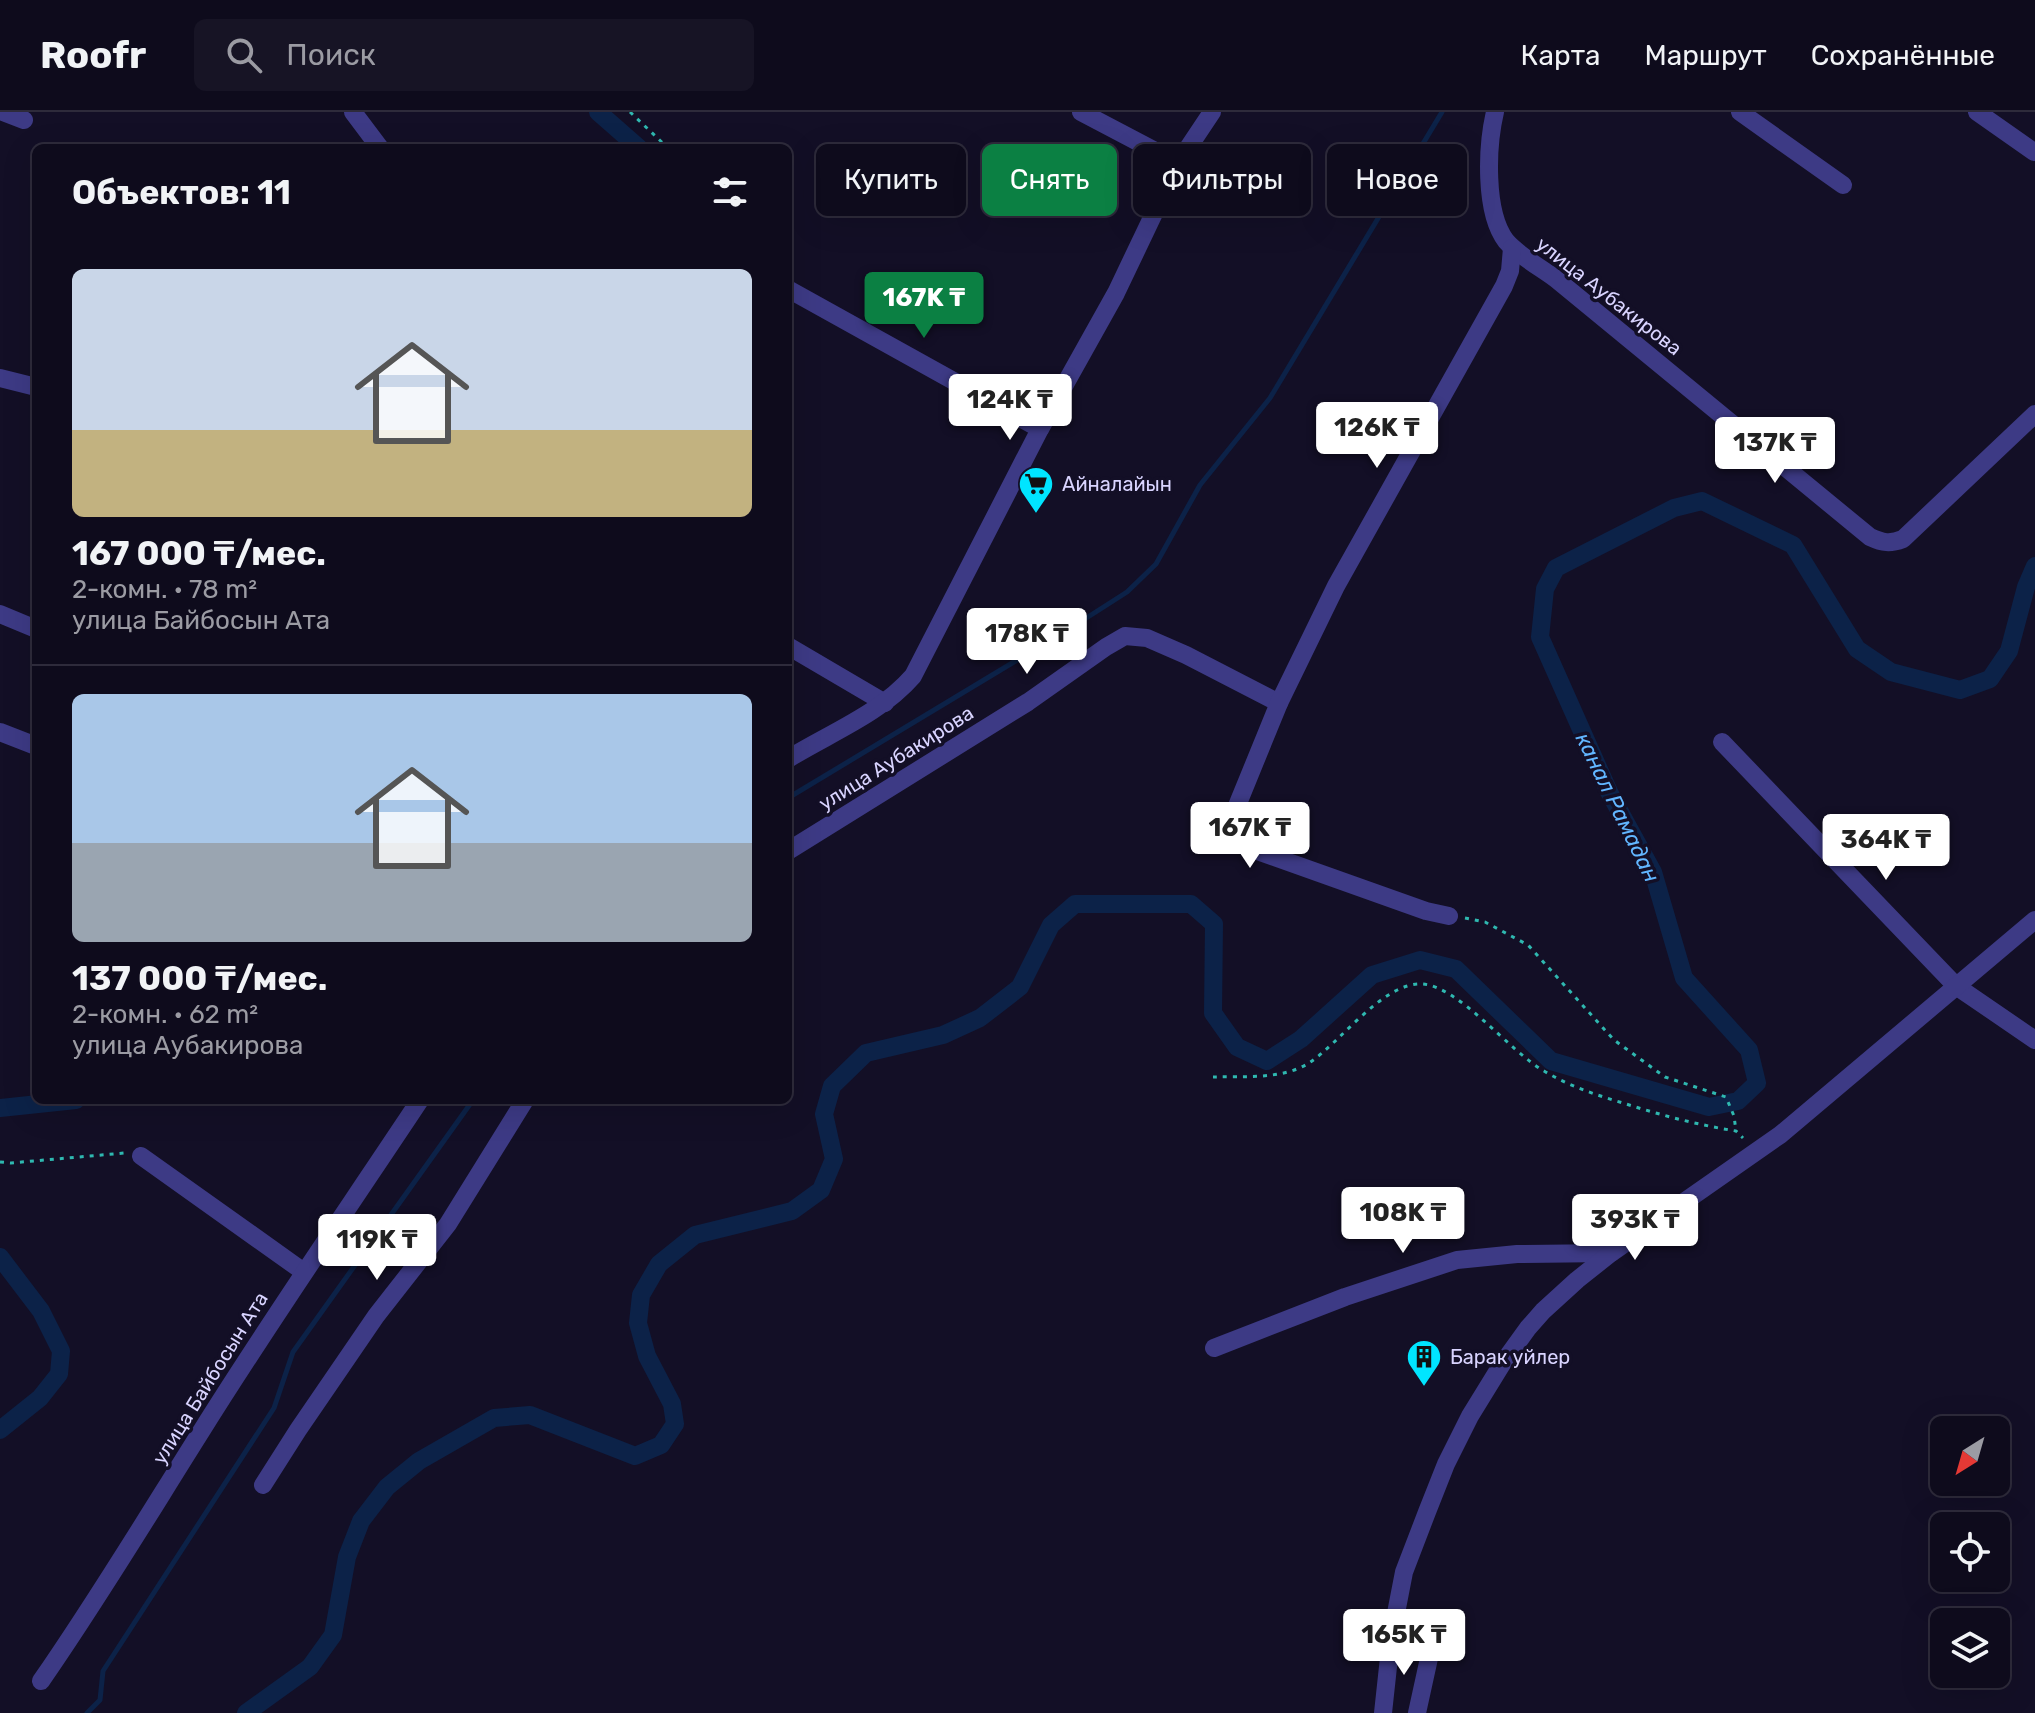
<!DOCTYPE html>
<html lang="ru">
<head>
<meta charset="utf-8">
<style>
	body { margin:0; font-family:Rubik,sans-serif; background:#171425; color:#f1f3f6; height:100vh; display:flex; flex-direction:column; font-size:30px; white-space:nowrap }
	* { box-sizing:border-box; margin:0 }
	p { font-size:26px; color:#9b9ba3 }
	.icon { flex:none; width:44px; height:44px; fill:none; stroke:currentColor; stroke-width:2; stroke-linecap:round; stroke-linejoin:round }
	.map { position:relative; flex:1; overflow:hidden }
	.side { position:absolute; left:32px; top:32px; width:760px; height:960px; display:flex; flex-direction:column; background:#0e0b1c; border-radius:12px; box-shadow:0 8px 32px #0002,0 0 0 2px #2e2b3b }
	.side>* { flex:none }
	.top-card { position:absolute; left:816px; top:32px; width:760px; height:72px; display:flex; gap:16px }
	.needle { width:52px; rotate:217deg }
	.tools { position:absolute; left:1930px; top:1304px; display:grid; gap:16px }
	.tools a { display:grid; place-items:center; width:80px; height:80px; border-radius:12px; background:#0e0b1c; box-shadow:0 8px 32px #0002,0 0 0 2px #2e2b3b; font-size:40px }
	.price { position:absolute; translate:-50% -68px; padding:0 18px; border-radius:8px; background:#fff; color:#222; font-size:26px; line-height:52px; filter:drop-shadow(0 2px 4px #0008) }
	.price::after { content:''; position:absolute; left:50%; top:48px; width:24px; height:18px; margin-left:-12px; background:inherit; clip-path:polygon(0 0,100% 0,50% 100%) }
	.price.selected { background:#0b8043; color:#fff }
	ul { padding:0; list-style:none }
	li { display:grid; align-content:center; gap:16px; height:424px; padding:0 40px }
	li+li { border-top:2px solid #2e2b3b }
	li span { display:grid; place-items:center; height:248px; border-radius:12px; color:#555 }
	li>.icon { margin-inline-start:auto }
	span .icon { width:144px; height:144px; fill:#fffc; stroke-width:1 }
	li b { font-size:34px }
	h2 { display:flex; justify-content:space-between; align-items:center; height:96px; padding:0 40px; font-size:34px }
	.chip { padding:0 28px; border-radius:12px; background:#0e0b1c; box-shadow:0 8px 32px #0002,0 0 0 2px #2e2b3b; font-size:28px; line-height:72px }
	.chip.selected { background:#0b8043; color:#fff }
	header { display:flex; align-items:center; gap:48px; box-sizing:border-box; height:112px; padding:0 40px; background:#0e0b1c; border-bottom:2px solid #2e2b3b }
	header strong { font-size:38px }
	nav { display:flex; gap:44px; margin-inline-start:auto; font-size:28px }
	.search { width:560px; height:72px; background:#171425; display:flex; align-items:center; gap:20px; box-sizing:border-box; padding:0 28px; border-radius:12px; color:#9b9ba3; font-size:30px }
	.map>svg:first-child { display:block }
	.lines { fill:none; stroke-linecap:round; stroke-linejoin:round }
	.stream { stroke:#0c2248; stroke-width:5 }
	.canal { stroke:#0c2248; stroke-width:18 }
	.path { stroke:#2fb8b0; stroke-width:3; stroke-dasharray:4 6; stroke-linecap:butt }
	.minor { stroke:#3d3a85; stroke-width:18 }
	.labels { text-anchor:middle; stroke-width:7; stroke-linejoin:round; paint-order:stroke }
	.street-label { font-size:20px; fill:#d9d4ff; stroke:#130f26 }
	.poi-label { font-size:20px; fill:#d9d4ff; stroke:#130f26; text-anchor:start }
	.water-label { font-size:22px; font-style:italic; fill:#62b6ff; stroke:#130f26 }
</style>
</head>
<body>
<header>
<strong>Roofr</strong>
<div class="search"><svg class="icon" aria-label="search" viewBox="0 0 24 24"><circle cx="10" cy="10" r="6"/><path d="M15 15l6 6"/></svg>Поиск</div>
<nav><a>Карта</a><a>Маршрут</a><a>Сохранённые</a></nav>
</header>
<div class="map">
<svg width="2035" height="1601" viewBox="0 0 2035 1601">
	<rect width="100%" height="100%" fill="#130f26"/>
	<g class="lines">
		<!-- stream -->
		<g class="stream">
			<polyline points="788,686 1077,512 1127,480 1156,452 1200,373 1270,286 1442,0"/>
			<polyline points="87,1601 100,1588 103,1559 274,1296 293,1240 473,988"/>
		</g>
		<!-- canal -->
		<g class="canal">
			<polyline points="598,0 639,36"/>
			<polyline points="0,996 76,988"/>
			<polyline points="0,1145 41,1199 61,1239 59,1262 40,1286 0,1318"/>
			<polyline points="246,1601 310,1555 333,1523 347,1445 361,1409 387,1375 419,1349 494,1306 530,1303 635,1344 661,1333 675,1312 672,1292 647,1244 638,1211 641,1183 659,1152 695,1123 792,1099 821,1078 834,1047 824,1002 832,974 866,941 943,923 980,906 1020,875 1051,813 1075,792 1191,792 1214,812 1213,901 1237,935 1267,949 1301,927 1372,863 1420,848 1456,857 1551,949 1709,995 1738,989 1757,971 1749,938 1684,866 1653,760 1609,680 1540,525 1545,477 1556,456 1674,396 1702,389 1793,433 1857,537 1891,560 1960,578 1990,567 2009,539 2026,475 2035,454"/>
		</g>
		<!-- path -->
		<g class="path">
			<polyline points="630,0 668,36"/>
			<polyline points="1465,806 1485,810 1528,833 1614,928 1665,965 1726,985 1734,1004 1736,1019"/>
			<path d="M1213,965C1243,964 1282,968 1309,951C1340,931 1383,870 1422,872C1459,874 1509,939 1544,959C1569,974 1596,983 1623,991C1660,1003 1698,1013 1736,1019L1743,1026"/>
			<polyline points="0,1050 11,1051 124,1041"/>
		</g>
		<!-- minor -->
		<g class="minor">
			<polyline points="3,0 24,8"/>
			<polyline points="353,0 380,36"/>
			<polyline points="1081,0 1178,51"/>
			<path d="M1495,0C1487,34 1484,100 1506,129C1519,144 1540,155 1556,167L1870,425C1883,431 1890,432 1903,427L2035,302"/>
			<polyline points="1740,0 1843,73"/>
			<polyline points="1977,0 2034,40"/>
			<polyline points="788,177 1040,317"/>
			<polyline points="0,266 36,275"/>
			<polyline points="0,502 36,517"/>
			<polyline points="788,534 885,591"/>
			<polyline points="0,620 36,634"/>
			<polyline points="1722,630 1956,874 2035,928"/>
			<path d="M788,647C830,621 880,602 913,564L1040,317L1116,181L1178,51L1212,0"/>
			<polyline points="788,739 1028,590 1106,535 1125,524 1147,526 1186,543 1279,591"/>
			<polyline points="1449,804 1426,799 1246,735 1232,724 1230,711 1279,591 1336,474 1504,174 1510,159 1512,136"/>
			<polyline points="141,1044 304,1160"/>
			<polyline points="1214,1236 1345,1185 1457,1148 1517,1142 1611,1141"/>
			<polyline points="263,1373 298,1318 376,1204 448,1112 525,988"/>
			<polyline points="1391,1527 1431,1537 1417,1601"/>
			<path d="M41,1569C98,1487 149,1402 202,1318C272,1206 347,1098 420,988"/>
			<polyline points="1383,1601 1391,1527 1404,1460 1427,1400 1446,1352 1470,1304 1502,1252 1528,1216 1543,1199 1577,1168 1611,1141 1780,1023 2035,808"/>
		</g>
	</g>
	<!-- icons -->
	<defs>
		<symbol id="supermarket-pin" viewBox="-11 -11 22 30"><path d="M0 17L-7.5 6A9.5 9.5 0 1 1 7.5 6Z" fill="#00e5ff" stroke="#130f26"/><path d="M-6-5.5h2.5l.6 2H6L4.5 2H-2.5L-4.4-4H-6ZM-1.5 3.2a1.3 1.3 0 1 0 .1 0ZM3 3.2a1.3 1.3 0 1 0 .1 0Z" fill="#111"/></symbol>
		<symbol id="building-pin" viewBox="-11 -11 22 30"><path d="M0 17L-7.5 6A9.5 9.5 0 1 1 7.5 6Z" fill="#00e5ff" stroke="#130f26"/><path d="M-4-6H4V6H1V3H-1V6H-4ZM-2.5-4.3h1.7v1.8h-1.7ZM.8-4.3h1.7v1.8H.8ZM-2.5-1h1.7V.8h-1.7ZM.8-1h1.7V.8H.8Z" fill="#111"/></symbol>
	</defs>
	<g fill-rule="evenodd">
		<use href="#supermarket-pin" x="1016" y="352" width="40" height="54"/>
		<use href="#building-pin" x="1404" y="1225" width="40" height="54"/>
	</g>
	<g class="labels">
		<!-- street labels -->
		<g class="street-label">
			<text transform="translate(1609 184) rotate(38)" y="7">улица Аубакирова</text>
			<text transform="translate(896 646) rotate(-32)" y="7">улица Аубакирова</text>
			<text transform="translate(210 1266) rotate(-58)" y="7">улица Байбосын Ата</text>
		</g>
		<!-- poi labels -->
		<g class="poi-label">
			<text x="1062" y="379">Айналайын</text>
			<text x="1450" y="1252">Барак уйлер</text>
		</g>
		<!-- water labels -->
		<g class="water-label">
			<text transform="translate(1618 695) rotate(64)" y="8">канал Рамадан</text>
		</g>
	</g>
</svg>
<div class="tools">
<a><svg class="needle" viewBox="-14 -14 28 28"><path d="M0-13l5 13h-10z" fill="#e53935"/><path d="M0 13l5-13h-10z" fill="#9b9ba3"/></svg></a>
<a><svg class="icon" aria-label="locate" viewBox="0 0 24 24"><circle cx="12" cy="12" r="6"/><path d="M12 2v4M12 18v4M2 12h4M18 12h4"/></svg></a>
<a><svg class="icon" aria-label="layers" viewBox="0 0 24 24"><path d="M12 4l9 5-9 5-9-5zM3 14l9 5 9-5"/></svg></a>
</div>
<b class="price selected" style="left:924px;top:228px">167K ₸</b>
<b class="price" style="left:1010px;top:330px">124K ₸</b>
<b class="price" style="left:1377px;top:358px">126K ₸</b>
<b class="price" style="left:1775px;top:373px">137K ₸</b>
<b class="price" style="left:1027px;top:564px">178K ₸</b>
<b class="price" style="left:1250px;top:758px">167K ₸</b>
<b class="price" style="left:1886px;top:770px">364K ₸</b>
<b class="price" style="left:1403px;top:1143px">108K ₸</b>
<b class="price" style="left:1635px;top:1150px">393K ₸</b>
<b class="price" style="left:377px;top:1170px">119K ₸</b>
<b class="price" style="left:1404px;top:1565px">165K ₸</b>
<div class="top-card">
<a class="chip">Купить</a>
<a class="chip selected">Снять</a>
<a class="chip">Фильтры</a>
<a class="chip">Новое</a>
</div>
<section class="side">
<h2>Объектов: 11<svg class="icon" aria-label="filters" viewBox="0 0 24 24"><path d="M4 7h16M4 17h16"/><circle cx="9" cy="7" r="2"/><circle cx="15" cy="17" r="2"/></svg></h2>
<ul>
<li><span style="background:linear-gradient(#c9d6e8 65%,#c2b280 0)"><svg class="icon" aria-label="home" viewBox="0 0 24 24"><path d="M3 11l9-7 9 7M6 9v11h12V9"/></svg></span><div><b>167 000 ₸/мес.</b><p>2-комн. · 78 m²</p><p>улица Байбосын Ата</p></div></li>
<li><span style="background:linear-gradient(#a9c7e8 60%,#9aa5b1 0)"><svg class="icon" aria-label="home" viewBox="0 0 24 24"><path d="M3 11l9-7 9 7M6 9v11h12V9"/></svg></span><div><b>137 000 ₸/мес.</b><p>2-комн. · 62 m²</p><p>улица Аубакирова</p></div></li>
</ul>
</section>
</div>
</body>
</html>
